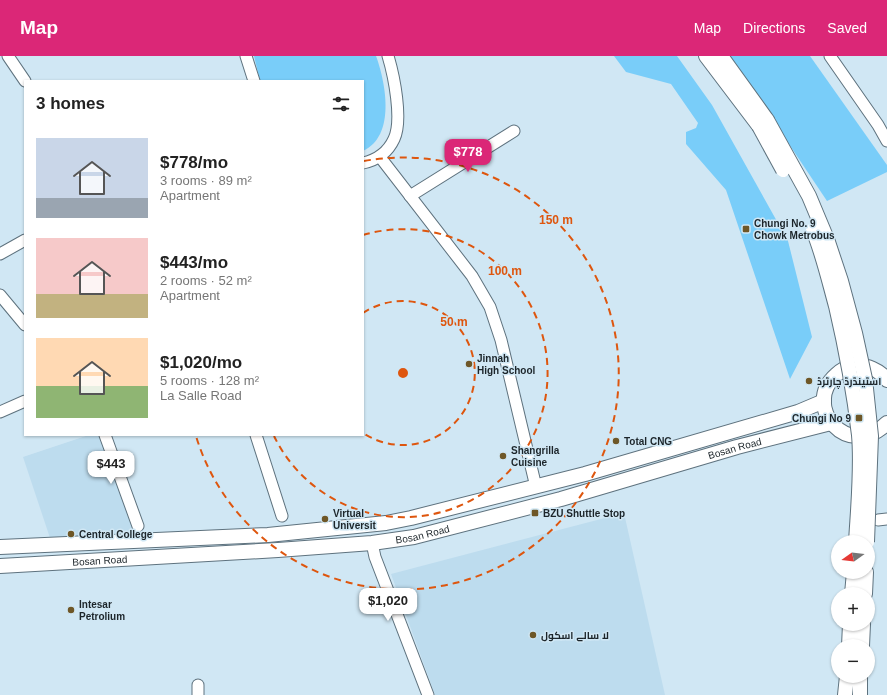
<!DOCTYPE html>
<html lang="en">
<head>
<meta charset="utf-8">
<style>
	body { margin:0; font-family:Arial,Cairo,sans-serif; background:#f2f2f2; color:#222; height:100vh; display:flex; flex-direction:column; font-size:15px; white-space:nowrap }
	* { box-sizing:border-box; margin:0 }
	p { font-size:13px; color:#767676 }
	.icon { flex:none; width:22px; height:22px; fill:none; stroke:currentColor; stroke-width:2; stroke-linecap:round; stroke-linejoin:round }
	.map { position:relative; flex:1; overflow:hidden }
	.sheet { position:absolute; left:24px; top:24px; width:340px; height:356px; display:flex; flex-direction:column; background:#fff; border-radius:0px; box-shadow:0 1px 3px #0004 }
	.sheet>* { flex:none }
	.needle { width:26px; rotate:256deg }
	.fabs { position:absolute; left:831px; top:479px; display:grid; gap:8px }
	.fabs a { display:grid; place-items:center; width:44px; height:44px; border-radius:50%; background:#fff; box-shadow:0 1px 3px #0004; font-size:20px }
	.price { position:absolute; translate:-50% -34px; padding:0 9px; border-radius:8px; background:#fff; color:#222; font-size:13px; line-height:26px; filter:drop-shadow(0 1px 2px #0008) }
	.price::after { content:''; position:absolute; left:50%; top:24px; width:12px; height:9px; margin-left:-6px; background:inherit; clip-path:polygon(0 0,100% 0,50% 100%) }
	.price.selected { background:#db2777; color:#fff }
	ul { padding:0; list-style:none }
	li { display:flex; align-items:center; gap:12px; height:100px; padding:0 12px }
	li span { display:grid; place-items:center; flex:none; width:112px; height:80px; border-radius:0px; color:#555 }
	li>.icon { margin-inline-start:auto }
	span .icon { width:48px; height:48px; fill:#fffc; stroke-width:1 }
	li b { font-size:17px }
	h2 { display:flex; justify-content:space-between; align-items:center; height:48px; padding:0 12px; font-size:17px }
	header { display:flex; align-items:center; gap:24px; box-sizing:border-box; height:56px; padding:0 20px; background:#db2777; color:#fff }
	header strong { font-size:19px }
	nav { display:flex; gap:22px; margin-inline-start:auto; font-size:14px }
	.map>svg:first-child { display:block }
	.built { fill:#bddcee }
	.green { fill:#79cdf9 }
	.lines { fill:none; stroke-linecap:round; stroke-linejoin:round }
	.minor-casing { stroke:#5e727e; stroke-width:13 }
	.major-casing { stroke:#5e727e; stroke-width:16 }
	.minor { stroke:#fff; stroke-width:11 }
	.major { stroke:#fff; stroke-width:14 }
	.major-bridge-casing { stroke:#5e727e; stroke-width:16; stroke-linecap:butt }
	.major-bridge { stroke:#fff; stroke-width:14 }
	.ring { fill:none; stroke:#de560e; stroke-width:2; stroke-dasharray:7 5 }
	.poi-dot { fill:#6e5727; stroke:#d0e7f4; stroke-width:1.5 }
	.labels { text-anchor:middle; stroke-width:3; stroke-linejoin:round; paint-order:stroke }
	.poi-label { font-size:10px; font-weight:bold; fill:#1c252a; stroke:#d0e7f4; text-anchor:start }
	.street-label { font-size:10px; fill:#1c252a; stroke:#d0e7f4 }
	.centre { fill:#de560e; stroke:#d0e7f4; stroke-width:2 }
	.ring-label { font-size:12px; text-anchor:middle; font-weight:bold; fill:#de560e; stroke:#d0e7f4; stroke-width:3; stroke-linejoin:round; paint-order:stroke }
</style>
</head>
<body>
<header>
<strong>Map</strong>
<nav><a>Map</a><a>Directions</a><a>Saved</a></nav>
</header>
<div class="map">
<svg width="887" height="639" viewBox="0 0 887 639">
	<rect width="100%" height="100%" fill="#d0e7f4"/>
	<!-- built -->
	<g class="built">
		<polygon points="89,379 103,379 139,482 53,491 23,401"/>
		<polygon points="624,457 665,639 435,639 391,518"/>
	</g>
	<!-- green -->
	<g class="green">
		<path d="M254,0H376C386,27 396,80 363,95V25H260Z"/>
		<polygon points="614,0 677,0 712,49 788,185 812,281 790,323 726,134 686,88 686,76 696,72 698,67 671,28 626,16"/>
		<polygon points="730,0 810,0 887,109 887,116 827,145"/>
	</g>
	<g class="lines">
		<defs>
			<g id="minor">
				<polyline points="8,0 25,25"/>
				<polyline points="246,0 254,25"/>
				<polyline points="830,0 878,69 887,85"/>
				<polyline points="380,101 472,220 490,251 501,284 536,431"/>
				<path d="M363,107C377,104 388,96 394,83C403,64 394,20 388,0"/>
				<polyline points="410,140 514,75"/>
				<polyline points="0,198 25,184"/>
				<polyline points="0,239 25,269"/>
				<polyline points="0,356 25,345"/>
				<polyline points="105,379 138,470"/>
				<polyline points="256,379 282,460"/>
				<polyline points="878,464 887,463"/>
				<polyline points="372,487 375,501 428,639"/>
				<polyline points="198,629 198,639"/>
			</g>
			<g id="major">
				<polyline points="706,0 759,70"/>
				<polyline points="721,0 767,64"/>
				<path d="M887,324C879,314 867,309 855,310C847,311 841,314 836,319C801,350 848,406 887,367"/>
				<polyline points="0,491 268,479 386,467 411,462 585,418 798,356 824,345"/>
				<path id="s1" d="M0,510L278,494L372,487L414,481L561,443L737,391L831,367"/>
				<polyline points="852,538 854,516"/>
				<polyline points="865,538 866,516"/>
				<polyline points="849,590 850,568"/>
				<polyline points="862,590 863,568"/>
				<polyline points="845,639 847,620"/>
				<polyline points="860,639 860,620"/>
			</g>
		</defs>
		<!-- minor casing -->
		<use href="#minor" class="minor-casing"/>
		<!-- major casing -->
		<use href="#major" class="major-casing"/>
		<!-- minor -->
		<use href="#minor" class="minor"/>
		<!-- major -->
		<use href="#major" class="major"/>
		<defs>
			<g id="major-bridge">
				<polyline points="767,64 809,140 827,183 841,225 855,277 865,323 871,380 867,486"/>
				<polyline points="759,70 783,114"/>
				<path d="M813,174C823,198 829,225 836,250C846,293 854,336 859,379C862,412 858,452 856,486"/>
			</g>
		</defs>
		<!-- major-bridge casing -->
		<use href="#major-bridge" class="major-bridge-casing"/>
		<!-- major-bridge -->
		<use href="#major-bridge" class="major-bridge"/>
	</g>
	<!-- distance rings -->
	<g class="ring">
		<path d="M363 257A72 72 0 1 1 363 377"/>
		<path d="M363 179A144 144 0 1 1 274 380"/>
		<path d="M364 105A216 216 0 1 1 196 380"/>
	</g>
	<!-- markers -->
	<g class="poi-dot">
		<rect x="742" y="169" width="8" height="8" rx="2"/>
		<circle cx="469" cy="308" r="4"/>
		<circle cx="809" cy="325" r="4"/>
		<rect x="855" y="358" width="8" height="8" rx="2"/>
		<circle cx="616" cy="385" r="4"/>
		<circle cx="503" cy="400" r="4"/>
		<rect x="531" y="453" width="8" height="8" rx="2"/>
		<circle cx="325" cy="463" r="4"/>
		<circle cx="71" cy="478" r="4"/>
		<circle cx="71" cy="554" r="4"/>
		<circle cx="533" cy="579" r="4"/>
	</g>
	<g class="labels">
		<!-- poi labels -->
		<g class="poi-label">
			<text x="754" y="171">Chungi No. 9<tspan x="754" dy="12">Chowk Metrobus</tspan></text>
			<text x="477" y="306">Jinnah<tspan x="477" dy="12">High School</tspan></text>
			<text x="817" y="329">اسٹینڈرڈ چارٹرڈ</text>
			<text x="851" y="366" text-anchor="end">Chungi No 9</text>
			<text x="624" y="389">Total CNG</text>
			<text x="511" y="398">Shangrilla<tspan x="511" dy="12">Cuisine</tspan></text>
			<text x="333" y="461">Virtual<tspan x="333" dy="12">Universit</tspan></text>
			<text x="543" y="461">BZU Shuttle Stop</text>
			<text x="79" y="482">Central College</text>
			<text x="79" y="552">Intesar<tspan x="79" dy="12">Petrolium</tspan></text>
			<text x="541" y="583">لا سالے اسکول</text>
		</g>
		<!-- street labels -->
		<g class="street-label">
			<text dy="4" stroke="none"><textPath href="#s1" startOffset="748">Bosan Road</textPath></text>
			<text dy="4" stroke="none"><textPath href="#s1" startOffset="424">Bosan Road</textPath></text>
			<text dy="4" stroke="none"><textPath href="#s1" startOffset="100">Bosan Road</textPath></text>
		</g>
	</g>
	<circle cx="403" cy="317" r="6" class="centre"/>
	<g class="ring-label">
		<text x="556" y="168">150 m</text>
		<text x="505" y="219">100 m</text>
		<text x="454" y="270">50 m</text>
	</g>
</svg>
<div class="fabs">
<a><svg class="needle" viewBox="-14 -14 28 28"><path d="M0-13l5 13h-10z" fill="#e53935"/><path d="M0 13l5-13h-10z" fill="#767676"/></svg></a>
<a>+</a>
<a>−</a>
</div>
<b class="price selected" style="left:468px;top:117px">$778</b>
<b class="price" style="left:111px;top:429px">$443</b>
<b class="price" style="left:388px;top:566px">$1,020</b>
<section class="sheet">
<h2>3 homes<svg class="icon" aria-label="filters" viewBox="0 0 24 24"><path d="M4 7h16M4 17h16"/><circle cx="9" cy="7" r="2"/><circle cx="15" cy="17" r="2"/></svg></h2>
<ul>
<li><span style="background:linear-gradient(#c9d6e8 75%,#9aa5b1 0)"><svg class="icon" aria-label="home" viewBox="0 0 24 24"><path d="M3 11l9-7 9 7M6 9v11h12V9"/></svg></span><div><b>$778/mo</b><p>3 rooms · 89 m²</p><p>Apartment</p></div></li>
<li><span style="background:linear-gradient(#f6c9c9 70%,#c2b280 0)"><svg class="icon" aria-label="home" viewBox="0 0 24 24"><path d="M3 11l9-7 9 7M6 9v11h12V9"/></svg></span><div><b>$443/mo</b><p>2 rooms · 52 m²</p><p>Apartment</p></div></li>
<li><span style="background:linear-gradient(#ffd9b3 60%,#8fb573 0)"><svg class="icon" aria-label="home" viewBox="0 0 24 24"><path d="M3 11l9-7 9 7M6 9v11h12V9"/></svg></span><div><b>$1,020/mo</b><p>5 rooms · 128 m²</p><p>La Salle Road</p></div></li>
</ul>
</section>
</div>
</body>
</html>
